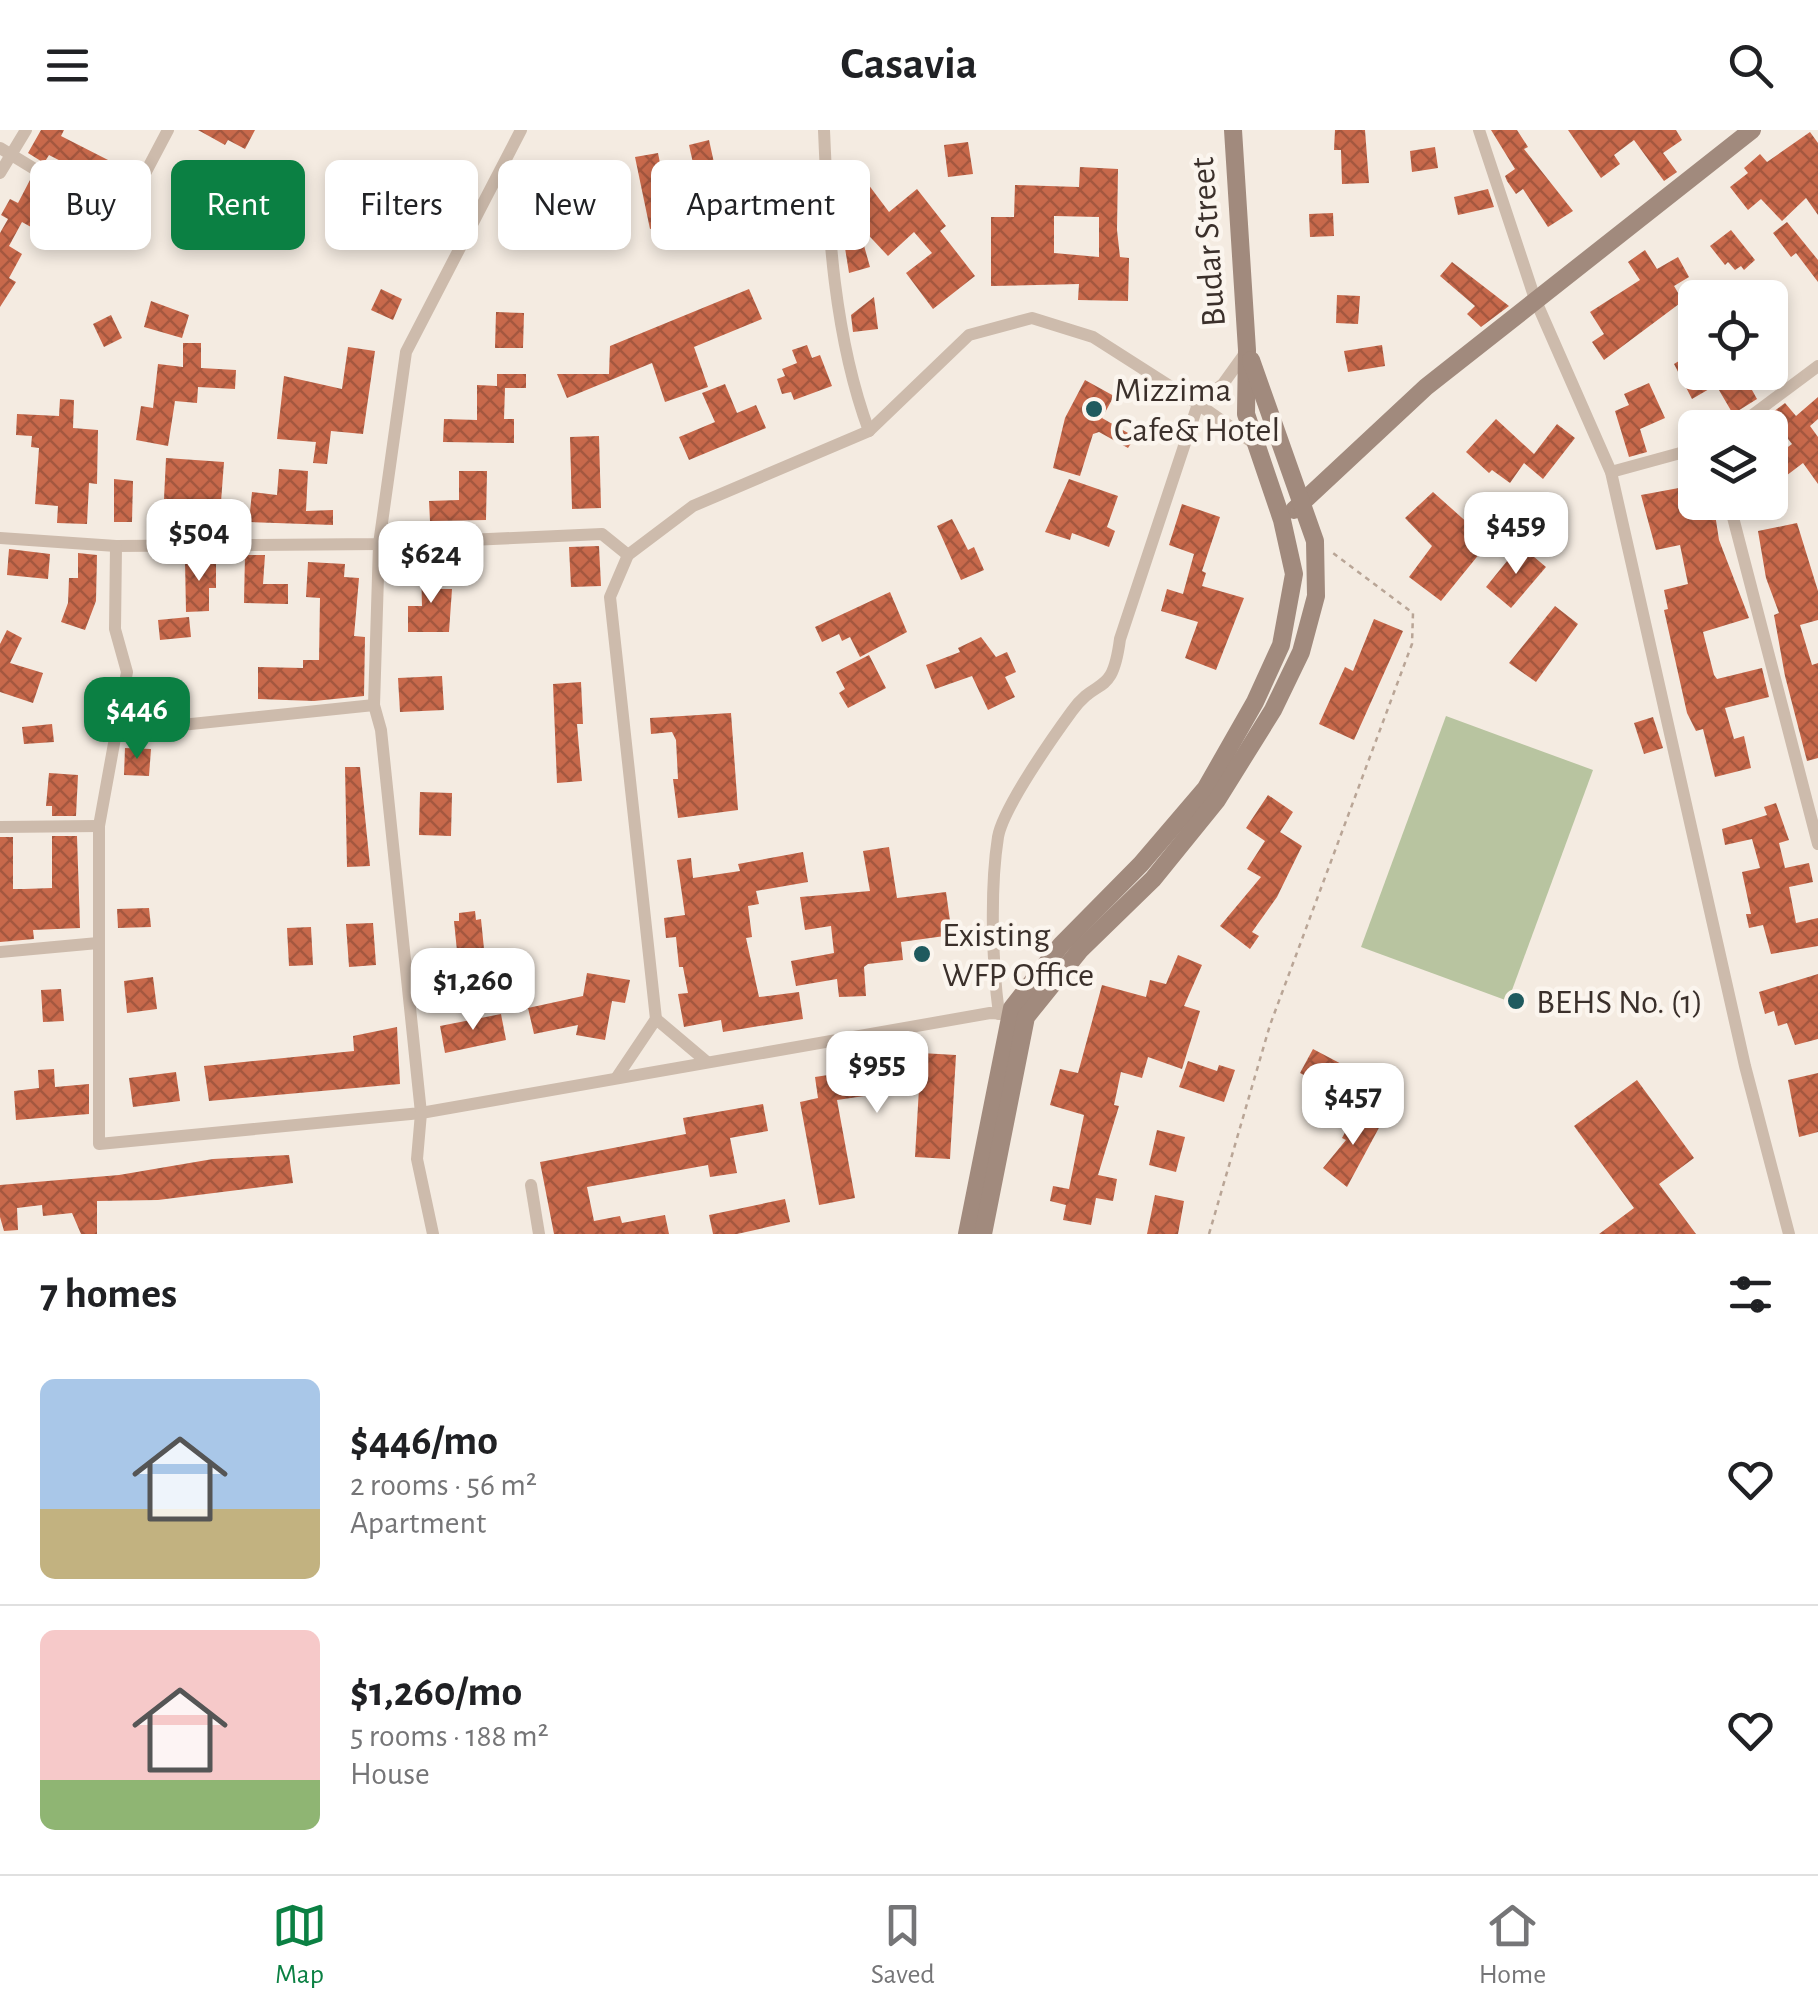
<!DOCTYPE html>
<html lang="en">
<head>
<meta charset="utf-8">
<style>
	body { margin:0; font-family:"Alegreya Sans",sans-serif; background:#f6f6f6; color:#202124; height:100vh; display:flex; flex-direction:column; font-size:38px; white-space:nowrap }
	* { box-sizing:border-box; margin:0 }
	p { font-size:32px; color:#757577 }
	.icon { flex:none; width:55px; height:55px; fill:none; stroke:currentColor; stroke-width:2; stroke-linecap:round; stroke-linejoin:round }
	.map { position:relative; height:1104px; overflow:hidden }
	.side { display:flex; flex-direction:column; background:#fff; flex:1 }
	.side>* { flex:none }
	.banner { position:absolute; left:30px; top:30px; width:1000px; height:90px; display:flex; gap:20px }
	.fabs { position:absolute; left:1678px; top:150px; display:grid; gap:20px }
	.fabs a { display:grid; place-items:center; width:110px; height:110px; border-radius:15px; background:#fff; box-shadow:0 5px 15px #0003; font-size:50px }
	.price { position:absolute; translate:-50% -85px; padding:0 22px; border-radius:20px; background:#fff; color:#222; font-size:32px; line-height:65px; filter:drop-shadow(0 2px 5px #0008) }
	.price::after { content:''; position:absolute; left:50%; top:60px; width:30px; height:22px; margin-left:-15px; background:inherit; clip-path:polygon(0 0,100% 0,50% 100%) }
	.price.on { background:#0b8043; color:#fff }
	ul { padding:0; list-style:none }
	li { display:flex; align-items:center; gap:30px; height:250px; padding:0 40px }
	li+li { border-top:2px solid #e0e0e0 }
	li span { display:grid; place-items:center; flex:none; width:280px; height:200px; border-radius:15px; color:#555 }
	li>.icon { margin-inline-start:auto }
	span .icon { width:120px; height:120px; fill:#fffc; stroke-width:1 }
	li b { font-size:42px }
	h2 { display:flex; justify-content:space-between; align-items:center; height:120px; padding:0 40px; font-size:42px }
	.chip { padding:0 35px; border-radius:15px; background:#fff; box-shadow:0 5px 15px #0003; font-size:35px; line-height:90px }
	.chip.on { background:#0b8043; color:#fff }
	header { display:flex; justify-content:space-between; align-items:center; height:130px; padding:0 40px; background:#fff; font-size:45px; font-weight:700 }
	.dock { display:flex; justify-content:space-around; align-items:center; height:140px; border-top:2px solid #e0e0e0; background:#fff; font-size:28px; color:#757577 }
	.dock a { display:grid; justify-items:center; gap:5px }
	.dock .on { color:#0b8043 }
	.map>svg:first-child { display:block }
	.pitch { fill:#b8c4a0 }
	.building { fill:url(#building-cross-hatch); fill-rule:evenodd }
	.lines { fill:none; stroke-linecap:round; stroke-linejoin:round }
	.path { stroke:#b9a596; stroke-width:2.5; stroke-dasharray:5 5; stroke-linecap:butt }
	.street { stroke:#cdbbac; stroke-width:12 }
	.secondary { stroke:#a18a7d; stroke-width:18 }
	.poi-dot { fill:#1f5a5e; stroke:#fbf5ee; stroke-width:4 }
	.labels { text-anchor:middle; stroke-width:9; stroke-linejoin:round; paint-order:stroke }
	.street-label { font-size:35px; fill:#3b302b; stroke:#fbf5ee }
	.poi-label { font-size:35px; fill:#3b302b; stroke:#fbf5ee; text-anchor:start }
</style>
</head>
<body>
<header><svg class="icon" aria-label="menu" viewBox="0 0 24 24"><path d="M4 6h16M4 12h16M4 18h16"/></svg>Casavia<svg class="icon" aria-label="search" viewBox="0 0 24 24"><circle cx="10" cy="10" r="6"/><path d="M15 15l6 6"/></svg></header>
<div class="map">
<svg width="1818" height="1104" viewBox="0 0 1818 1104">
	<defs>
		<pattern id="building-cross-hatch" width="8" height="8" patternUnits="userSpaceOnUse" patternTransform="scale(2.5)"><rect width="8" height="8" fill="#c8694b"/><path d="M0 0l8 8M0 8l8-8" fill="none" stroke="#a4573f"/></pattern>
	</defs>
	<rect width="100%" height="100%" fill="#f4ebe1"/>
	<!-- pitch -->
	<polygon class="pitch" points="1446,586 1593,640 1508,871 1361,817"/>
	<!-- building -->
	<g class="building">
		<polygon points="41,0 64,0 61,6 110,31 95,58 76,47 80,41 49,25 44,33 28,23"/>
		<polygon points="198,0 255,0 245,19 228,10 225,15"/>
		<polygon points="1335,0 1365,0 1369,53 1342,54 1341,20 1334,20"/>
		<polygon points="1491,0 1517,0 1528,17 1524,19 1573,81 1548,97 1523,59 1516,64 1507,51 1505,46 1515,39"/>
		<polygon points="1568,0 1676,0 1682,10 1663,23 1677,42 1664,51 1634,10 1614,25 1620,34 1601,48"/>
		<polygon points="1810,2 1818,13 1818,85 1806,68 1782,91 1761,69 1748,80 1730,57 1748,43 1744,38 1760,24 1767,32"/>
		<polygon points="709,10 725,83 705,87 689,15"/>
		<polygon points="968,12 973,44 948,47 944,15"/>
		<polygon points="1435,17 1438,38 1412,42 1410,21"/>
		<polygon points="658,23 672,94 650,99 635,27"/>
		<polygon points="606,36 618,92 596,97 584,40"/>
		<path d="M1080,37L1118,39L1117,100L1120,127L1129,128L1128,171L1078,170L1079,154L991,156V87H1014L1015,55L1079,57ZM1054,86L1099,87V127L1054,123Z"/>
		<polygon points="859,42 889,82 917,59 946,96 940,101 975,146 933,179 906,143 932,123 914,102 888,126 858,94 870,137 849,143 838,74 855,73 841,56"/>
		<polygon points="30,50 55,63 54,71 38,101 22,92 9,116 22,124 9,148 16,152 0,177 0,103 8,89 1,85 10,69 18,73"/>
		<polygon points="433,57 463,71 456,87 443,81 433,102 414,93"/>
		<polygon points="1488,59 1494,77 1458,85 1454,67"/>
		<polygon points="1333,83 1334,106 1310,107 1309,84"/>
		<polygon points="1787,92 1818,130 1818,152 1796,123 1791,127 1773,103"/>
		<polygon points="1731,100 1755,130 1744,140 1741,136 1735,140 1728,132 1725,135 1710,116"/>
		<polygon points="1645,120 1657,139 1678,127 1689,147 1674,156 1683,171 1604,230 1592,212 1604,204 1590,182 1640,150 1628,132"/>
		<polygon points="1452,132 1509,176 1481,197 1467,184 1475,176 1440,146"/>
		<polygon points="381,159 402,169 393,190 371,180"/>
		<polygon points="749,159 762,189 694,217 708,257 665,272 652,233 567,268 557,244 609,244 610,216"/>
		<polygon points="1337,165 1360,166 1358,194 1336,193"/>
		<polygon points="874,167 878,199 853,202 851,185"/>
		<polygon points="151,171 189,185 182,208 144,197"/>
		<polygon points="496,182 524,183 523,218 495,218"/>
		<polygon points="111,185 122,208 104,217 93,194"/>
		<polygon points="183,213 201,213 201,238 236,240 235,259 198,257 197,273 175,271 168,316 136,310 141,276 153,278 158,234 183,237"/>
		<polygon points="807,215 812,228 820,225 832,256 794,270 791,262 782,264 777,249 785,246 782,239 797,233 792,220"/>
		<polygon points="1382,215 1385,236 1348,242 1344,221"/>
		<polygon points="348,217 375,221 363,304 331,301 327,334 313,333 316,312 277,309 284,246 342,259"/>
		<polygon points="1690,224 1695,242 1742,242 1757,269 1733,284 1716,255 1692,269 1674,234"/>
		<polygon points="497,244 526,244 526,258 505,258 504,289 514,289 514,313 443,312 444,289 477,290 477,255 497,256"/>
		<polygon points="1085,250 1114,266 1102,288 1135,307 1128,318 1099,302 1093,304 1080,346 1053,338 1065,288"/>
		<polygon points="1649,253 1665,288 1640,299 1647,322 1629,327 1615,281 1629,275 1624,264"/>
		<polygon points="725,254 737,283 756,275 766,298 689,330 679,307 715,292 702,263"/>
		<polygon points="1818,267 1818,289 1810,296 1818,307 1818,354 1803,333 1770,358 1770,330 1792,314 1769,285 1785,273 1796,286"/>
		<polygon points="60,269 74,270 73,298 98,300 97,354 89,353 87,394 57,393 58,376 35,374 39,318 31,317 32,306 16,305 17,284 59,286"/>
		<polygon points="1496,289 1534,324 1557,294 1575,308 1543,349 1524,333 1510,353 1492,340 1489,343 1466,322"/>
		<polygon points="599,306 601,378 572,379 570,307"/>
		<polygon points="166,328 224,332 221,372 164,369"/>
		<polygon points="279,339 308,341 306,381 333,380 333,395 249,392 252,362 277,365"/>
		<polygon points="459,341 487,341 486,390 430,391 429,371 459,370"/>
		<polygon points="114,349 133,351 132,392 114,392"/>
		<polygon points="1069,349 1118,366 1107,397 1115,401 1109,417 1072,403 1070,410 1045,402"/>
		<polygon points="1695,355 1695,372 1707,372 1710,385 1715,384 1719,410 1749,488 1703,502 1714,545 1717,549 1762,538 1769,567 1725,578 1734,609 1744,606 1751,638 1715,647 1703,599 1696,601 1687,583 1664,480 1668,479 1664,460 1688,454 1680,415 1656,420 1641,365"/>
		<polygon points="1433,362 1489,412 1441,471 1409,447 1432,416 1405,388"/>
		<polygon points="1182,374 1220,387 1202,441 1206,443 1202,456 1244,468 1216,540 1185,528 1198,492 1161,481 1167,459 1183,464 1194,424 1169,415"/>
		<polygon points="952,389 968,420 974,417 984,440 961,450 937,396"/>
		<polygon points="1797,393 1818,461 1818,490 1800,495 1812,535 1818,533 1818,628 1807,631 1785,546 1774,485 1779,483 1766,448 1758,401"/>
		<polygon points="1520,415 1546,437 1511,478 1486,457"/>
		<polygon points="599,416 601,456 571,457 569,417"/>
		<polygon points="9,419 50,424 48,449 7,445"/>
		<polygon points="78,423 97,425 96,471 85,500 61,492 68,473 69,448 78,448"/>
		<polygon points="245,425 265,425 263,454 288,454 288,474 244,473"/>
		<polygon points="185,430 216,430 216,458 209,458 209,481 186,482"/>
		<polygon points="308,432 345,434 344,447 359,448 354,506 365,507 364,566 314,571 258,569 258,537 303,538 303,530 319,530 320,468 306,467"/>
		<polygon points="421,437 436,437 436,459 452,459 449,502 408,502 408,476 422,476"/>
		<polygon points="890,462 907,502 860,527 850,507 842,511 839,504 822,512 815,497"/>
		<polygon points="1555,476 1578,494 1536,552 1509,533"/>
		<polygon points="189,487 191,507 160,510 158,490"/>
		<polygon points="1374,489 1403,501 1354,610 1319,594 1345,537 1353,541"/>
		<polygon points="7,500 22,508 10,533 43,543 33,573 0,562 0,514"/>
		<polygon points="981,507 996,527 1007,522 1016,542 1005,547 1015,567 988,580 972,546 935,559 926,535 960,522 958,518"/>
		<polygon points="869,525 886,558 848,578 839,563 845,559 836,542"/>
		<polygon points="442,546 444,580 400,582 398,548"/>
		<polygon points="581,552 583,594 577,594 582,651 557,653 553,554"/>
		<polygon points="731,583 738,680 678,688 673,649 678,649 676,610 672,602 651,604 650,588"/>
		<polygon points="1653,587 1663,618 1644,624 1634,593"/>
		<polygon points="52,594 54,612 24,614 22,597"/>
		<polygon points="125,618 151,619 149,646 124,645"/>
		<polygon points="345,637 360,637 370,736 347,737"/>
		<polygon points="49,643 78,645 76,686 52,686 52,676 46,676"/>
		<polygon points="420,662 452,663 451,706 419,705"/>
		<polygon points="1268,665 1293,682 1280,702 1302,716 1277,767 1252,802 1259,806 1250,819 1220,796 1261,747 1247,739 1265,711 1246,698"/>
		<polygon points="1776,673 1789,710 1779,713 1785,738 1809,733 1813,752 1789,757 1796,793 1818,788 1818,816 1771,824 1763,795 1749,798 1746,784 1751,784 1742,742 1760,738 1752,709 1725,715 1722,699 1767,685 1764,677"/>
		<polygon points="52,706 77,706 80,798 33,800 34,809 0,812 0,707 13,707 13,759 24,759 52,758"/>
		<polygon points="889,717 897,768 946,762 952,805 901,812 903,830 868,834 864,837 866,866 839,867 837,849 796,856 791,831 834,823 831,796 805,800 800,767 870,761 863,721"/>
		<polygon points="803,722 808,752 756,761 759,774 748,776 752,807 746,808 759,867 799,862 803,889 723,902 721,890 684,897 678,864 688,863 683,837 679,837 676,807 666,808 664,788 685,785 677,730 691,728 693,748 740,741 738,734"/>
		<polygon points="149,778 151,797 118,798 117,779"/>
		<polygon points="475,781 476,790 481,789 484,819 457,821 454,791 459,791 459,783"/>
		<polygon points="373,793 376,835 349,837 346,794"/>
		<polygon points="311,797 313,835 289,836 287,798"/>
		<polygon points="1178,825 1202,835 1184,876 1200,881 1182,939 1148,927 1142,948 1121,942 1114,975 1119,976 1098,1045 1117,1049 1113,1071 1096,1068 1091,1095 1063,1090 1066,1075 1050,1071 1053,1056 1069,1059 1084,985 1050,975 1060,939 1078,943 1102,855 1146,867 1150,850 1166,854"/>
		<polygon points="587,843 630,850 625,873 612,871 605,910 576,905 578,895 534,904 528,878 583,866"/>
		<polygon points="1818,844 1818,909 1795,915 1787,893 1778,896 1774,881 1765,884 1759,862"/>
		<polygon points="153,847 157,879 127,883 124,851"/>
		<polygon points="61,859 64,891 43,892 41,860"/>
		<polygon points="501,884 506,910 445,923 440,896"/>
		<polygon points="397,897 400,954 209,971 204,936 354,921 353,906"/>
		<polygon points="1313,919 1349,938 1336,962 1300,943"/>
		<polygon points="921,923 956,925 950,1029 915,1027 919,958 837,970 855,1068 819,1075 800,972 818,968 815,947 920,931"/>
		<polygon points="1188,931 1217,941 1219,935 1235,940 1224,972 1179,957"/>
		<polygon points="54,939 55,957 89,954 89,984 16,990 14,961 39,958 38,940"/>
		<polygon points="176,942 180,971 133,977 129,948"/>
		<polygon points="1818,943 1818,1002 1799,1007 1788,950"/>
		<polygon points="1637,950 1694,1028 1659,1054 1696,1104 1599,1104 1634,1078 1574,996"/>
		<polygon points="763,974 768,1001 730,1008 737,1043 710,1047 708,1035 587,1057 594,1091 620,1086 622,1093 665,1085 669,1104 554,1104 540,1032 686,1004 683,988"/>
		<polygon points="1357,980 1381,994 1347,1057 1323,1038 1346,1010 1342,1008"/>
		<polygon points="1157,1000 1185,1007 1176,1042 1149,1035"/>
		<polygon points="289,1025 293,1053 158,1070 97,1071 97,1104 81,1104 72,1083 43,1086 42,1075 17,1078 18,1100 4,1101 0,1087 0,1055 119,1045 213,1029"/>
		<polygon points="1155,1065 1184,1071 1178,1104 1147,1104"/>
		<polygon points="785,1069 790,1092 737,1104 713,1104 709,1085"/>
	</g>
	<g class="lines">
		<!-- path -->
		<polyline class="path" points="1209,1104 1270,895 1412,514 1413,483 1333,423"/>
		<!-- street -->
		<g class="street">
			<path d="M824,0C828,99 834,207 869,301"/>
			<polyline points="1479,0 1535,169 1611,342 1745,936 1789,1104"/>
			<polyline points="0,18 120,91 168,0"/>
			<polyline points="0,43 26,0"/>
			<polyline points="1246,222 1223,254 1198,274 1252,312"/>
			<polyline points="1735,298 1818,236"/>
			<polyline points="1611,342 1695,319"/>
			<polyline points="1729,372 1818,714"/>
			<polyline points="0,408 116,416 379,414 602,404 628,425"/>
			<polyline points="116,416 115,499 127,542 99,696 99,1014 421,983 381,600 374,575 379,414 406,222 521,0"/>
			<polyline points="114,602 374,575"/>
			<polyline points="0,697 99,696"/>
			<polyline points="0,822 98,813"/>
			<path d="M656,889L610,467L628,425L693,376L869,301L969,205L1032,188L1093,207L1198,274L1120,509C1112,569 1098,545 1072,581C1053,607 1003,678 998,707C990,758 992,832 999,884"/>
			<polyline points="617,947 656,889 707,932"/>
			<polyline points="531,1055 539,1104"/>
			<polyline points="433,1104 417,1029 421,983 990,883 1007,884"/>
		</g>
		<!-- secondary -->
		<g class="secondary">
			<polyline points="1294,380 1426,257 1752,0"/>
			<polyline points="967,1104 1012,878 1061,815 1141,734 1206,658 1255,572 1281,515 1294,444 1282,390 1246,284 1247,220 1233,0"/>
			<polyline points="983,1104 1026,887 1080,820 1153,749 1217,670 1273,580 1301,522 1316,466 1315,411 1251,230"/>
		</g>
	</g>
	<!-- markers -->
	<g class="poi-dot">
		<circle cx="1094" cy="279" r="10"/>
		<circle cx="922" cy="824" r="10"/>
		<circle cx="1516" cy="871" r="10"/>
	</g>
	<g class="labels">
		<!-- street labels -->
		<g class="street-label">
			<text transform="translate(1207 112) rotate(-94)" y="12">Budar Street</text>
		</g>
		<!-- poi labels -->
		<g class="poi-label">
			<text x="1114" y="271">Mizzima<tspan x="1114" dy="40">Cafe&amp; Hotel</tspan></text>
			<text x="942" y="816">Existing<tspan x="942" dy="40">WFP Office</tspan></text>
			<text x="1536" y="883">BEHS No. (1)</text>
		</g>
	</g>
</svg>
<div class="fabs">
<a><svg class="icon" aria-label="locate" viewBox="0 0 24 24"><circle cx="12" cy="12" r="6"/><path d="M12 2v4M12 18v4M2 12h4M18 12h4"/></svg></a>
<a><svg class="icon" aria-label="layers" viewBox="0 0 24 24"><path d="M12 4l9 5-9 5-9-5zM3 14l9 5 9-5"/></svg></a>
</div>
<b class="price" style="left:1516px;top:447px">$459</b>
<b class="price" style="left:199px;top:454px">$504</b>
<b class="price" style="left:431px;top:476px">$624</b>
<b class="price on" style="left:137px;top:632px">$446</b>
<b class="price" style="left:473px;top:903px">$1,260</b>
<b class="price" style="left:877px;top:986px">$955</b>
<b class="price" style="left:1353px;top:1018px">$457</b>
<div class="banner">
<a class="chip">Buy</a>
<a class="chip on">Rent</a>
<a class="chip">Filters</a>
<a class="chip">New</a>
<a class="chip">Apartment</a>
</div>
</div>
<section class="side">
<h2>7 homes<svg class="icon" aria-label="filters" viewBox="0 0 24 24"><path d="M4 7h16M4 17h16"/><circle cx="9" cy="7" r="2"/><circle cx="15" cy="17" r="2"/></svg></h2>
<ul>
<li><span style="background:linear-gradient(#a9c7e8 65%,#c2b280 0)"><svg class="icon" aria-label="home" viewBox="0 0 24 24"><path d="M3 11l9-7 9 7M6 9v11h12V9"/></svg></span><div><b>$446/mo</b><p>2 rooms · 56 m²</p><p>Apartment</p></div><svg class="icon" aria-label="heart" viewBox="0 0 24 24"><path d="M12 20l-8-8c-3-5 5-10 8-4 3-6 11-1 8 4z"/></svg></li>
<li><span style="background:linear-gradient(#f6c9c9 75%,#8fb573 0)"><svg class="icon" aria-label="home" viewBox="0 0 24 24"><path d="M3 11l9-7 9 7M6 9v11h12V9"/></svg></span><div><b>$1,260/mo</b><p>5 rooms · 188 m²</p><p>House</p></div><svg class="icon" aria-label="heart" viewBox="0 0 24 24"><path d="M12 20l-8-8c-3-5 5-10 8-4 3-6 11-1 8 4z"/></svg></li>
</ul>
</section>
<nav class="dock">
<a class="on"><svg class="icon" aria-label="map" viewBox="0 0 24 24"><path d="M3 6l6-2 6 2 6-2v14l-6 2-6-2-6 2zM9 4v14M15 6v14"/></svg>Map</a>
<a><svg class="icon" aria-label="saved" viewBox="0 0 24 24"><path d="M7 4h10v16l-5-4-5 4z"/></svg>Saved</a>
<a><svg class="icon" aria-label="home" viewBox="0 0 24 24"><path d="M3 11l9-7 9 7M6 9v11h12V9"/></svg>Home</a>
</nav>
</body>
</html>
